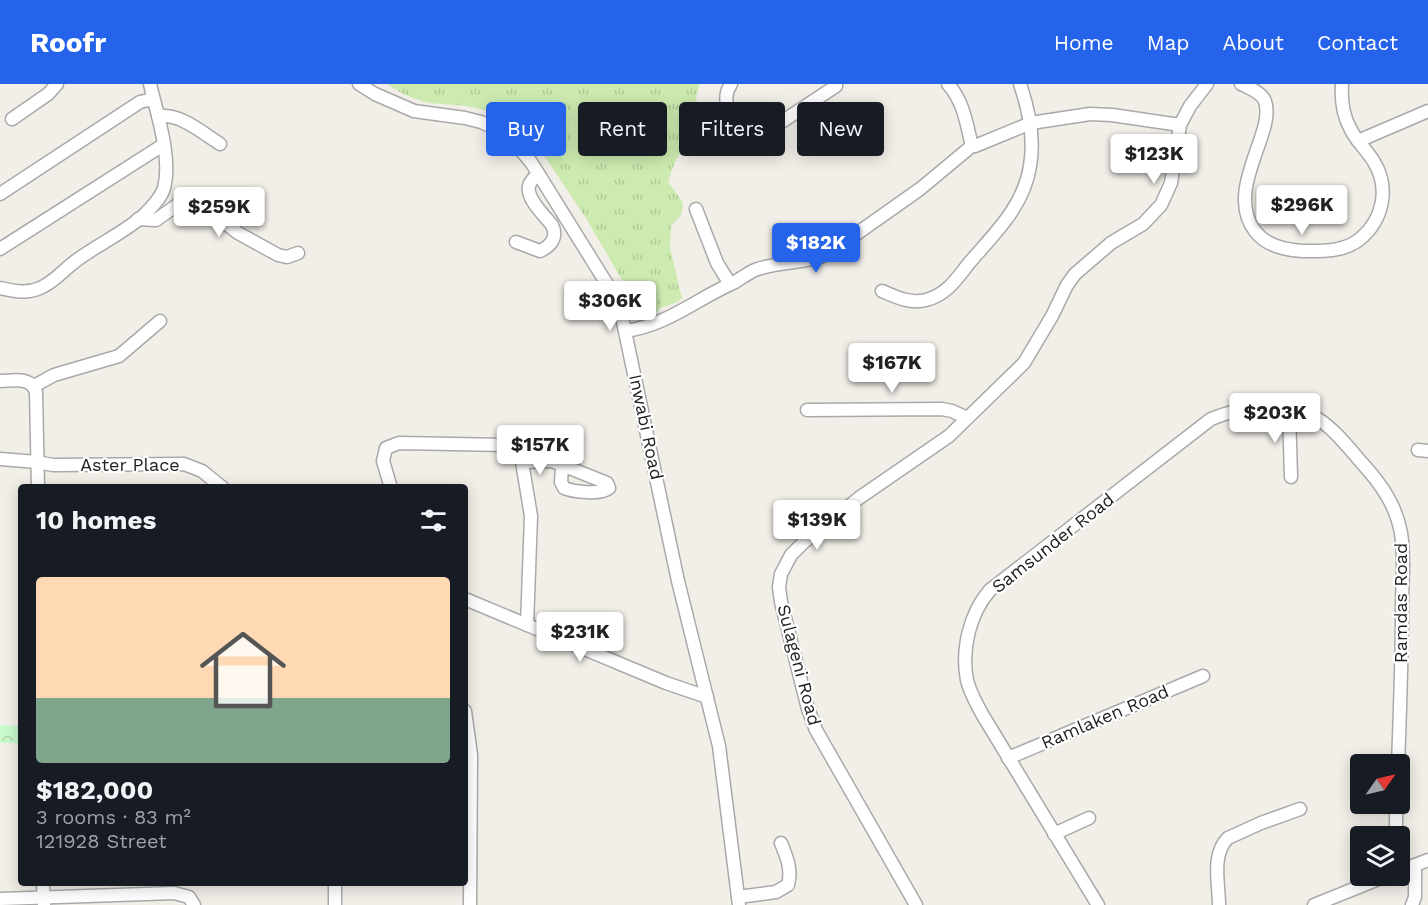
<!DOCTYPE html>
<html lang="en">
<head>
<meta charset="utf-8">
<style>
	body { margin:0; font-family:"Work Sans",sans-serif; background:#242831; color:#f1f3f6; height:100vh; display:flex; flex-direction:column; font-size:22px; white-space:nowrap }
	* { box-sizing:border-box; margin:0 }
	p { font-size:20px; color:#9ea1a6 }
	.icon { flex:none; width:33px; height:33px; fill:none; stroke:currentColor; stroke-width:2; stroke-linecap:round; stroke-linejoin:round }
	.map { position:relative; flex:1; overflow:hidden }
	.sheet { position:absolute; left:18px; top:400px; width:450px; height:402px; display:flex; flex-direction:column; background:#171b24; border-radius:6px; box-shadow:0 3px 15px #0003 }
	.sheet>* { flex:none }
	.hud { position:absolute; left:486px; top:18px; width:570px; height:54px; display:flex; gap:12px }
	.needle { width:39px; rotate:56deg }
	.controls { position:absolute; left:1350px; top:670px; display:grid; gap:12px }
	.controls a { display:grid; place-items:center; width:60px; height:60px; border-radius:6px; background:#171b24; box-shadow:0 3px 15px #0003; font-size:30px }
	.price { position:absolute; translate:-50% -51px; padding:0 14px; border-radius:6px; background:#fff; color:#222; font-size:20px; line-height:39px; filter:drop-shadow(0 2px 3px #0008) }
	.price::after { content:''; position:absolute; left:50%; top:36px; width:18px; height:14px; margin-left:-9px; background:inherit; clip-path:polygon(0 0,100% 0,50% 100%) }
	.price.on { background:#2563eb; color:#fff }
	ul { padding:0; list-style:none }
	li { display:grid; align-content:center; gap:12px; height:318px; padding:0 18px }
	li span { display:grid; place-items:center; height:186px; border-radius:6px; color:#555 }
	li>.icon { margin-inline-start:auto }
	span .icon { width:108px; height:108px; fill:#fffc; stroke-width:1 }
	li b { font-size:26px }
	h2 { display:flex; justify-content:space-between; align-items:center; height:72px; padding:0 18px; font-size:26px }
	.pill { padding:0 21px; border-radius:6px; background:#171b24; box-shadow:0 3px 15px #0003; font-size:21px; line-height:54px }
	.pill.on { background:#2563eb; color:#fff }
	header { display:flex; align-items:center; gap:36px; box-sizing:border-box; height:84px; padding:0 30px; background:#2563eb; color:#fff }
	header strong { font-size:28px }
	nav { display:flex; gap:33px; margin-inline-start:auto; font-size:21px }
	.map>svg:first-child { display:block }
	.grass { fill:url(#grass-tufts) }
	.park { fill:url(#park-crowns) }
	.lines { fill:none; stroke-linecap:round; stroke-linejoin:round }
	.minor-casing { stroke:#a9a9a9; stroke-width:15 }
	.minor { stroke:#fff; stroke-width:12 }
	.labels { text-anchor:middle; stroke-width:4.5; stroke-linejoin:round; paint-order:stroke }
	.street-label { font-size:18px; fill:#222; stroke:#fff }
</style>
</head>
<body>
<header>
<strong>Roofr</strong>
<nav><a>Home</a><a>Map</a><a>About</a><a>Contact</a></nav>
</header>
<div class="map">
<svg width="1428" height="821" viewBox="0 0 1428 821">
	<defs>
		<pattern id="grass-tufts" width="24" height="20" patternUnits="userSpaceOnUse" patternTransform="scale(1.5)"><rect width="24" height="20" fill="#cdebb0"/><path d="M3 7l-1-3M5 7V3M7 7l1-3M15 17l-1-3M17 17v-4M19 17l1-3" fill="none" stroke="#b0c997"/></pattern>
		<pattern id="park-crowns" width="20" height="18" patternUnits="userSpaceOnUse" patternTransform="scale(1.5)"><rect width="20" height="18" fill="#c8facc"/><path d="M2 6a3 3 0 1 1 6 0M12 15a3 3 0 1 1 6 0" fill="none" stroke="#acd6af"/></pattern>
	</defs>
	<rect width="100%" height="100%" fill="#f2efe9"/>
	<!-- grass -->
	<path class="grass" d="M387,0H700L696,13L699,31L696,46L676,75L668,98L682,117L683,123L681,131L671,142L670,164L682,214L677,218L661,224L646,237H638L628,206L587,136L535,58C517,40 496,28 471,23C458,20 443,21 430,19C414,16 400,9 387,0Z"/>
	<!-- park -->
	<polygon class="park" points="0,641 21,642 21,659 0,659"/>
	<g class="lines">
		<defs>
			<g id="minor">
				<polyline points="359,0 375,10 414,27 465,34 481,38 499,46 511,55 531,78 615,213 620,224 678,497 719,662 739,821"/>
				<path d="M731,0C718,19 734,42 755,47C762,49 768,46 774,43L836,2"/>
				<path d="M948,0C963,17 966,37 971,58L975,62L1031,39L1090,30L1112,31L1180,41"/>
				<path d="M1241,0C1249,4 1259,7 1264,15C1279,45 1223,105 1255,147C1266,162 1285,166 1303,167C1323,167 1344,168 1360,155C1383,136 1390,104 1374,78C1367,66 1356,57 1350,44C1343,31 1341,15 1342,0"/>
				<path d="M158,32C182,30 201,48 220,60"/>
				<polyline points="12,35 48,10 57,0"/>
				<polyline points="1358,57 1428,27"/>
				<polyline points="0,110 140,18 153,15"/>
				<polyline points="696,125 717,179 730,200"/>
				<polyline points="138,135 156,136 180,119 193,119 206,124 238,149 278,171 287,173 298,169"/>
				<path d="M516,158L540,167C551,162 558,153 552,141C545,132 526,115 529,102C530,97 535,93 538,90"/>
				<polyline points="0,165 163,61"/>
				<path d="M0,204C14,207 27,210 40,204C55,198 64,185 77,176C97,161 127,147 145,130C152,123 161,114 164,104C172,74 157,30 150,0"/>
				<path d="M882,207C896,213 910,220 926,216C948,210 957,194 970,178C995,149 1024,122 1030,82C1035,54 1029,26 1020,0"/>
				<path d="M625,247C666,242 698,214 735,198C742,194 748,189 755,186C779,177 805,180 828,170L920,105L973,61"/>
				<path d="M0,297C14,297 31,292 36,308L38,404"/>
				<polyline points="34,302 54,291 119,272 160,237"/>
				<polyline points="807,326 942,325 952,327 967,334"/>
				<polyline points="1289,326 1291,393"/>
				<polyline points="1418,366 1428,367"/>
				<polyline points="0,375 37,378 53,381 184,380 202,387 223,404"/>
				<path d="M523,378L552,377L607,399L609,404C601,411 574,408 564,404L561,398L562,382"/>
				<polyline points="391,404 383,377 386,364 399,359 506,361 517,366 521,372 531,432 527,541"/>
				<polyline points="465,515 666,599 707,613"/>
				<polyline points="465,627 471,671 470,821"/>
				<polyline points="1008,674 1203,592"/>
				<polyline points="1054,750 1089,734"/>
				<polyline points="1396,753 1396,720"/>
				<polyline points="1400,787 1428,776"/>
				<polyline points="43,800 44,821"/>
				<path d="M738,813L776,808L788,801C792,785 787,774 781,759"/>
				<polyline points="0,815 174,809 189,813 194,821"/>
				<polyline points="335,821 335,800"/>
				<polyline points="916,821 816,646 808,625 781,518 779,503 781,490 791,471 804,458 859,414 949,352 1024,279 1052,232 1067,201 1075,190 1111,159 1143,140 1161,121 1171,99 1180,41 1190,22 1207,0"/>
				<path d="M1098,821L982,630C977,620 969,607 967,596C961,565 970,529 990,506L1211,335C1242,322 1282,318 1313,332C1332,342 1348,363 1362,379C1381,400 1396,421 1401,449C1405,473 1402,498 1402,522C1402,575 1400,628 1398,681"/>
				<path d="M1219,821C1219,800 1211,770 1228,754L1261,739L1300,725"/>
				<polyline points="1314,821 1386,792"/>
				<polyline points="1412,821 1415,813 1415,781"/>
			</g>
		</defs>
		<!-- minor casing -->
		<use href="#minor" class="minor-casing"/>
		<!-- minor -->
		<use href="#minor" class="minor"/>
	</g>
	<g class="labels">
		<!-- street labels -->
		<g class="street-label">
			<text transform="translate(646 343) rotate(78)" y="6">Inwabi Road</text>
			<text x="130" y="387">Aster Place</text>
			<text transform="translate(1053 459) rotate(-38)" y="6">Samsunder Road</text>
			<text transform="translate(1401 519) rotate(-90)" y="6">Ramdas Road</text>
			<text transform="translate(799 581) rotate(75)" y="6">Sulageni Road</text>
			<text transform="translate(1105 633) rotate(-23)" y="6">Ramlaken Road</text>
		</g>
	</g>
</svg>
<div class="controls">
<a><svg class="needle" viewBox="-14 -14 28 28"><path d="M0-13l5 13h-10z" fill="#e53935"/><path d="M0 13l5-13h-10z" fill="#9ea1a6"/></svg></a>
<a><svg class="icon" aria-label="layers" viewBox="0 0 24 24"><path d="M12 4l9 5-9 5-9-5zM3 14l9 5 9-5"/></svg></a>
</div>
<b class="price" style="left:1154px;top:101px">$123K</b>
<b class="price" style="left:1302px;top:152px">$296K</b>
<b class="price" style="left:219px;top:154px">$259K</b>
<b class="price on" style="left:816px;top:190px">$182K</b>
<b class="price" style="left:610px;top:248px">$306K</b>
<b class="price" style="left:892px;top:310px">$167K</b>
<b class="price" style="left:1275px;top:360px">$203K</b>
<b class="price" style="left:540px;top:392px">$157K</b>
<b class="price" style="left:817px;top:467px">$139K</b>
<b class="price" style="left:580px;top:579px">$231K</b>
<div class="hud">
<a class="pill on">Buy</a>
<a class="pill">Rent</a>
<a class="pill">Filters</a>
<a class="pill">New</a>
</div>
<section class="sheet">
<h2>10 homes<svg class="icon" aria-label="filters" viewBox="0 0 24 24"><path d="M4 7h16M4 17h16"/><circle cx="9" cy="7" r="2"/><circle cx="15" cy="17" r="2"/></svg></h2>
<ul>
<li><span style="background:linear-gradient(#ffd9b3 65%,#7fa58c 0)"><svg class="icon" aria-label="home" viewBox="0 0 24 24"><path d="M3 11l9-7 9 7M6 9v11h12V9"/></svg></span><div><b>$182,000</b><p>3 rooms · 83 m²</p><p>121928 Street</p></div></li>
</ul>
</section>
</div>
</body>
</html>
